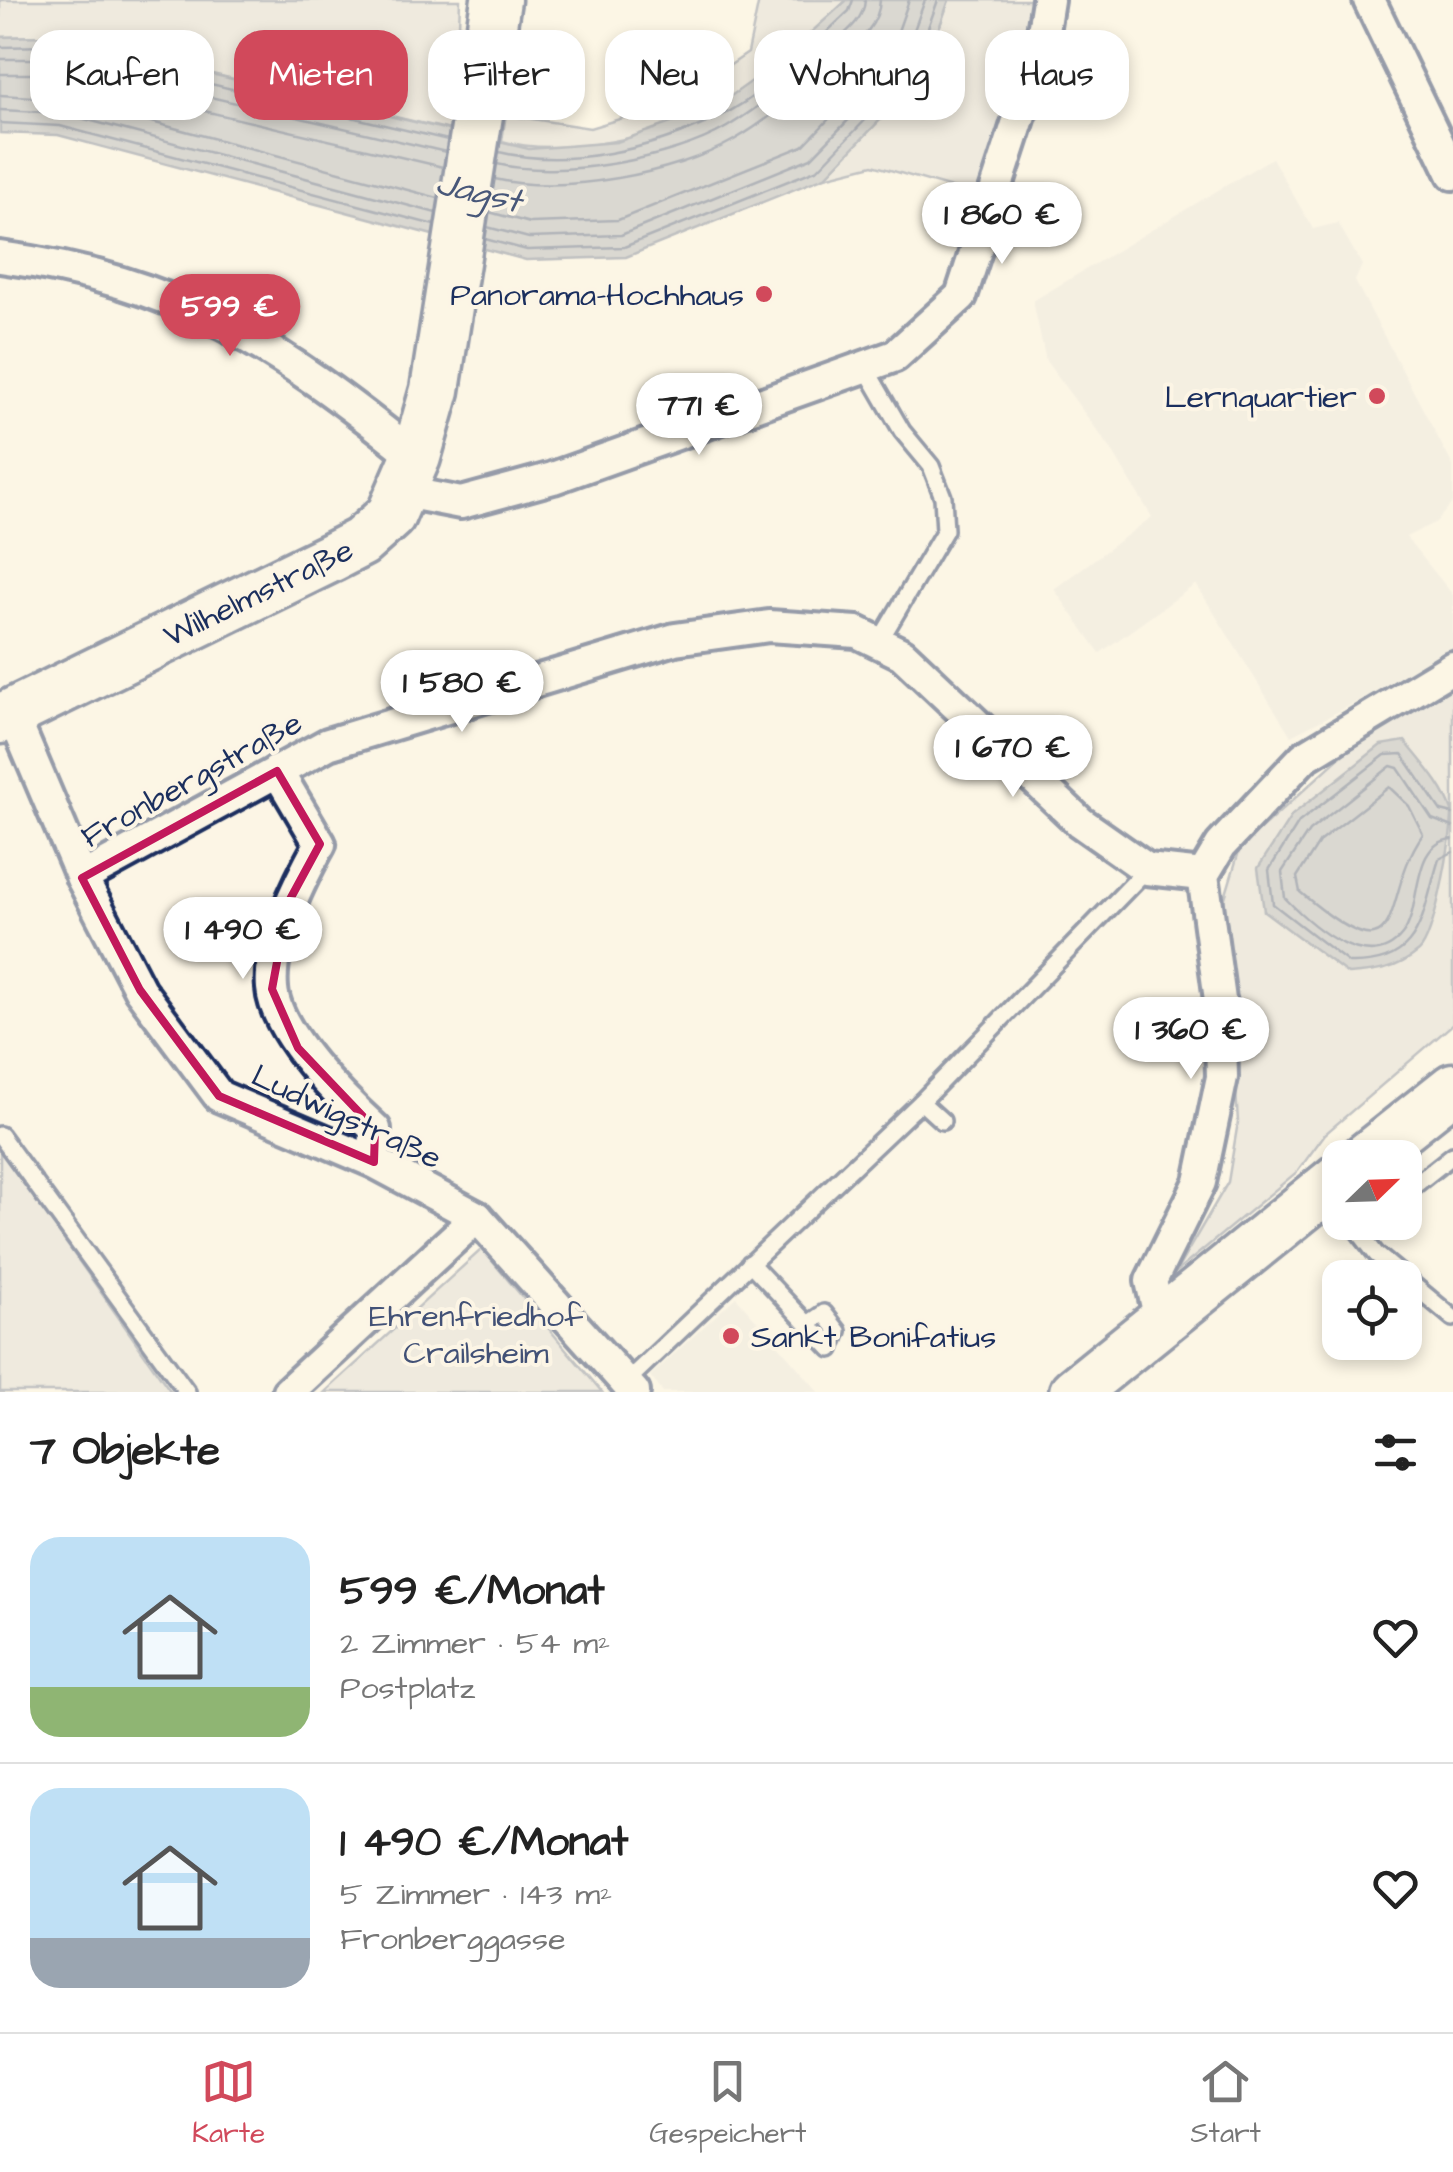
<!DOCTYPE html>
<html lang="de">
<head>
<meta charset="utf-8">
<style>
	body { margin:0; font-family:"Architects Daughter",sans-serif; background:#f6f6f6; color:#222; height:100vh; display:flex; flex-direction:column; font-size:38px; white-space:nowrap }
	* { box-sizing:border-box; margin:0 }
	p { font-size:32px; color:#767676 }
	.icon { flex:none; width:55px; height:55px; fill:none; stroke:currentColor; stroke-width:2; stroke-linecap:round; stroke-linejoin:round }
	.map { position:relative; height:1392px; overflow:hidden }
	.panel { display:flex; flex-direction:column; background:#fff; flex:1 }
	.panel>* { flex:none }
	.top-card { position:absolute; left:30px; top:30px; width:1395px; height:90px; display:flex; gap:20px }
	.needle { width:65px; rotate:67deg }
	.fabs { position:absolute; left:1322px; top:1140px; display:grid; gap:20px }
	.fabs a { display:grid; place-items:center; width:100px; height:100px; border-radius:20px; background:#fff; box-shadow:0 5px 15px #0003; font-size:50px }
	.price { position:absolute; translate:-50% -85px; padding:0 22px; border-radius:35px; background:#fff; color:#222; font-size:32px; line-height:65px; filter:drop-shadow(0 2px 5px #0008) }
	.price::after { content:''; position:absolute; left:50%; top:60px; width:30px; height:22px; margin-left:-15px; background:inherit; clip-path:polygon(0 0,100% 0,50% 100%) }
	.price.selected { background:#d1495b; color:#fff }
	ul { padding:0; list-style:none }
	li { display:flex; align-items:center; gap:30px; height:250px; padding:0 30px }
	li+li { border-top:2px solid #e0e0e0 }
	li span { display:grid; place-items:center; flex:none; width:280px; height:200px; border-radius:30px; color:#555 }
	li>.icon { margin-inline-start:auto }
	span .icon { width:120px; height:120px; fill:#fffc; stroke-width:1 }
	li b { font-size:42px }
	h2 { display:flex; justify-content:space-between; align-items:center; height:120px; padding:0 30px; font-size:42px }
	.chip { padding:0 35px; border-radius:30px; background:#fff; box-shadow:0 5px 15px #0003; font-size:35px; line-height:90px }
	.chip.selected { background:#d1495b; color:#fff }
	.dock { display:flex; justify-content:space-around; align-items:center; height:140px; border-top:2px solid #e0e0e0; background:#fff; font-size:28px; color:#767676 }
	.dock a { display:grid; justify-items:center; gap:5px }
	.dock .selected { color:#d1495b }
	.map>svg:first-child { display:block }
	.built { fill:#ece7dc }
	.green { fill:#dfdbd4; stroke:#7d8599; stroke-width:2.5 }
	.water { fill:#b2b4b8; stroke:#767f94; stroke-width:2.5 }
	.lines { fill:none; stroke-linecap:round; stroke-linejoin:round }
	.shore { stroke:#576482; stroke-width:2.5 }
	.service-casing { stroke:#1b2f5e; stroke-width:22 }
	.minor-casing { stroke:#1b2f5e; stroke-width:38 }
	.primary-casing { stroke:#1b2f5e; stroke-width:55 }
	.service { stroke:#fcf5e5; stroke-width:15 }
	.minor { stroke:#fcf5e5; stroke-width:30 }
	.primary { stroke:#fcf5e5; stroke-width:48 }
	.marked { fill:none; stroke:#c2185b; stroke-width:8; stroke-linejoin:round }
	.poi-dot { fill:#d1495b; stroke:#fcf5e5; stroke-width:4 }
	.labels { text-anchor:middle; stroke-width:8; stroke-linejoin:round; paint-order:stroke }
	.poi-label { font-size:32px; fill:#1b2f5e; stroke:#fcf5e5; text-anchor:end }
	.street-label { font-size:32px; fill:#1b2f5e; stroke:#fcf5e5 }
	.park-label { font-size:32px; fill:#425176; stroke:#fcf5e5 }
	.water-label { font-size:35px; font-style:italic; fill:#485779; stroke:#fcf5e5 }
</style>
</head>
<body>
<div class="map">
<svg width="1453" height="1392" viewBox="0 0 1453 1392">
	<rect width="100%" height="100%" fill="#fcf5e5"/>
	<filter id="ink" filterUnits="userSpaceOnUse"><feTurbulence type="fractalNoise" baseFrequency=".01" numOctaves="2"/><feDisplacementMap in="SourceGraphic" scale="20" xChannelSelector="R" yChannelSelector="G"/><feConvolveMatrix kernelMatrix="1 2 1 2 8 2 1 2 1" color-interpolation-filters="sRGB"/></filter>
	<g filter="url(#ink)">
		<!-- built -->
		<g class="built">
			<polygon points="1272,158 1313,229 1338,223 1362,265 1355,281 1453,466 1453,502 1436,522 1406,537 1453,595 1453,652 1291,736 1196,584 1100,653 1054,589 1152,517 1111,449 1046,361 1033,301"/>
			<polygon points="736,1297 819,1392 663,1392 650,1376"/>
		</g>
		<!-- green -->
		<g class="green">
			<polygon points="0,0 460,0 455,131 50,36 0,37"/>
			<path d="M759,0H847C806,38 765,78 717,106C665,137 559,158 502,141L508,100L521,99L519,117L590,128L676,102L748,53Z"/>
			<polygon points="949,0 1032,0 1016,94 979,196 873,165 825,177 881,119 930,54"/>
			<polygon points="1453,680 1453,1024 1325,1134 1298,1171 1175,1273 1228,1182 1238,1122 1224,901 1240,848 1383,718"/>
			<polygon points="0,1149 171,1392 0,1392"/>
			<polygon points="482,1249 602,1392 325,1392"/>
		</g>
		<!-- water -->
		<g class="water">
			<polygon points="847,0 949,0 930,54 881,119 825,177 626,257 526,260 58,135 0,133 0,37 50,36 529,149 617,142 714,108 776,64"/>
			<path d="M1405,741C1422,763 1443,784 1452,811C1453,833 1435,937 1419,951C1396,970 1376,972 1348,974L1264,911L1258,868L1292,815L1381,745Z"/>
		</g>
		<g class="lines">
			<!-- shore -->
			<g class="shore">
				<polyline points="0,47 50,46 448,140"/>
				<polyline points="0,59 48,59 446,152"/>
				<polyline points="0,74 47,74 443,167"/>
				<polyline points="0,95 65,99 438,198"/>
				<polyline points="0,110 62,113 436,213"/>
				<polyline points="0,123 60,126 434,225"/>
				<path d="M499,152C569,169 652,149 717,118C767,94 809,48 849,11L853,0"/>
				<path d="M497,164C559,179 671,160 727,127C762,106 794,79 824,52C839,37 864,23 865,0"/>
				<path d="M495,179C560,195 675,174 734,140C769,120 801,92 831,65C851,47 879,30 880,0"/>
				<polyline points="489,212 530,223 618,220 803,146 852,95 896,37 909,0"/>
				<polyline points="487,227 529,238 621,235 811,158 864,104 909,44 925,0"/>
				<polyline points="485,239 527,250 624,247 818,169 873,112 920,50 938,0"/>
				<path d="M1389,787L1409,806L1423,834C1377,898 1414,989 1300,892L1297,877L1320,841Z"/>
				<path d="M1453,814L1441,811L1402,754L1385,755L1299,822L1269,870L1273,904L1349,963C1423,965 1421,916 1439,859L1453,852"/>
				<path d="M1453,827L1432,819L1398,768L1391,766L1309,831L1282,872L1285,898C1311,925 1368,977 1402,935C1423,909 1409,842 1453,839"/>
			</g>
			<defs>
				<g id="service">
					<polyline points="865,367 902,431 931,466 943,497 945,530 879,642"/>
					<polyline points="921,1102 942,1121"/>
					<polyline points="0,1135 187,1392"/>
					<polyline points="1405,1193 1453,1155"/>
					<polyline points="1351,1222 1376,1254 1405,1278"/>
					<polyline points="750,1263 831,1349 838,1331 824,1313 808,1324"/>
					<polyline points="1405,1278 1453,1318"/>
					<polyline points="626,1382 921,1102 1147,869"/>
				</g>
				<g id="minor">
					<polyline points="1369,0 1453,174"/>
					<path d="M0,257C179,281 279,346 416,457"/>
					<polyline points="404,492 461,503 553,478 895,356 961,296 1039,57 1048,0"/>
					<polyline points="12,713 82,878 140,990 219,1096 374,1162 477,1217 634,1392"/>
					<path d="M277,771L320,844C299,882 268,943 272,988C275,1033 343,1100 375,1129L374,1162"/>
					<polyline points="82,878 328,744 675,639 769,626 857,632 902,654 1080,822 1147,869 1203,875"/>
					<polyline points="1160,1320 1151,1281 1200,1182 1222,1077 1220,1000 1203,875 1221,845 1304,757 1453,667"/>
					<polyline points="288,1392 477,1217"/>
				</g>
				<g id="primary">
					<polyline points="0,719 332,557 361,542 391,515 416,457 435,390 496,0"/>
					<polyline points="1365,1158 1453,1088"/>
					<polyline points="1074,1392 1340,1177"/>
				</g>
			</defs>
			<!-- service casing -->
			<use href="#service" class="service-casing"/>
			<!-- minor casing -->
			<use href="#minor" class="minor-casing"/>
			<!-- primary casing -->
			<use href="#primary" class="primary-casing"/>
			<!-- service -->
			<use href="#service" class="service"/>
			<!-- minor -->
			<use href="#minor" class="minor"/>
			<!-- primary -->
			<use href="#primary" class="primary"/>
		</g>
	</g>
	<!-- marked area -->
	<path d="M0 0H1453V1392H0ZM277,771L320,844L288,903L272,989L298,1048L375,1129L374,1162L219,1096L140,990L82,878Z" fill="#fcf5e5" fill-opacity=".55" fill-rule="evenodd"/>
	<path class="marked" d="M277,771L320,844L288,903L272,989L298,1048L375,1129L374,1162L219,1096L140,990L82,878Z"/>
	<!-- markers -->
	<g class="poi-dot">
		<circle cx="764" cy="294" r="10"/>
		<circle cx="1377" cy="396" r="10"/>
		<circle cx="731" cy="1336" r="10"/>
	</g>
	<g class="labels">
		<!-- poi labels -->
		<g class="poi-label">
			<text x="744" y="305">Panorama-Hochhaus</text>
			<text x="1357" y="407">Lernquartier</text>
			<text x="751" y="1347" text-anchor="start">Sankt Bonifatius</text>
		</g>
		<!-- street labels -->
		<g class="street-label">
			<text transform="translate(258 592) rotate(-26)" y="11">Wilhelmstraße</text>
			<text transform="translate(191 779) rotate(-29)" y="11">Fronbergstraße</text>
			<text transform="translate(347 1116) rotate(25)" y="11">Ludwigstraße</text>
		</g>
		<!-- park labels -->
		<g class="park-label">
			<text x="476" y="1326">Ehrenfriedhof<tspan x="476" dy="37">Crailsheim</tspan></text>
		</g>
		<!-- water labels -->
		<g class="water-label">
			<text transform="translate(479 191) rotate(13)" y="12">Jagst</text>
		</g>
	</g>
</svg>
<div class="fabs">
<a><svg class="needle" viewBox="-14 -14 28 28"><path d="M0-13l5 13h-10z" fill="#e53935"/><path d="M0 13l5-13h-10z" fill="#767676"/></svg></a>
<a><svg class="icon" aria-label="locate" viewBox="0 0 24 24"><circle cx="12" cy="12" r="6"/><path d="M12 2v4M12 18v4M2 12h4M18 12h4"/></svg></a>
</div>
<b class="price" style="left:1002px;top:267px">1 860 €</b>
<b class="price selected" style="left:230px;top:359px">599 €</b>
<b class="price" style="left:699px;top:458px">771 €</b>
<b class="price" style="left:462px;top:735px">1 580 €</b>
<b class="price" style="left:1013px;top:800px">1 670 €</b>
<b class="price" style="left:243px;top:982px">1 490 €</b>
<b class="price" style="left:1191px;top:1082px">1 360 €</b>
<div class="top-card">
<a class="chip">Kaufen</a>
<a class="chip selected">Mieten</a>
<a class="chip">Filter</a>
<a class="chip">Neu</a>
<a class="chip">Wohnung</a>
<a class="chip">Haus</a>
</div>
</div>
<section class="panel">
<h2>7 Objekte<svg class="icon" aria-label="filters" viewBox="0 0 24 24"><path d="M4 7h16M4 17h16"/><circle cx="9" cy="7" r="2"/><circle cx="15" cy="17" r="2"/></svg></h2>
<ul>
<li><span style="background:linear-gradient(#bfe0f5 75%,#8fb573 0)"><svg class="icon" aria-label="home" viewBox="0 0 24 24"><path d="M3 11l9-7 9 7M6 9v11h12V9"/></svg></span><div><b>599 €/Monat</b><p>2 Zimmer · 54 m²</p><p>Postplatz</p></div><svg class="icon" aria-label="heart" viewBox="0 0 24 24"><path d="M12 20l-8-8c-3-5 5-10 8-4 3-6 11-1 8 4z"/></svg></li>
<li><span style="background:linear-gradient(#bfe0f5 75%,#9aa5b1 0)"><svg class="icon" aria-label="home" viewBox="0 0 24 24"><path d="M3 11l9-7 9 7M6 9v11h12V9"/></svg></span><div><b>1 490 €/Monat</b><p>5 Zimmer · 143 m²</p><p>Fronberggasse</p></div><svg class="icon" aria-label="heart" viewBox="0 0 24 24"><path d="M12 20l-8-8c-3-5 5-10 8-4 3-6 11-1 8 4z"/></svg></li>
</ul>
</section>
<nav class="dock">
<a class="selected"><svg class="icon" aria-label="map" viewBox="0 0 24 24"><path d="M3 6l6-2 6 2 6-2v14l-6 2-6-2-6 2zM9 4v14M15 6v14"/></svg>Karte</a>
<a><svg class="icon" aria-label="saved" viewBox="0 0 24 24"><path d="M7 4h10v16l-5-4-5 4z"/></svg>Gespeichert</a>
<a><svg class="icon" aria-label="home" viewBox="0 0 24 24"><path d="M3 11l9-7 9 7M6 9v11h12V9"/></svg>Start</a>
</nav>
</body>
</html>
